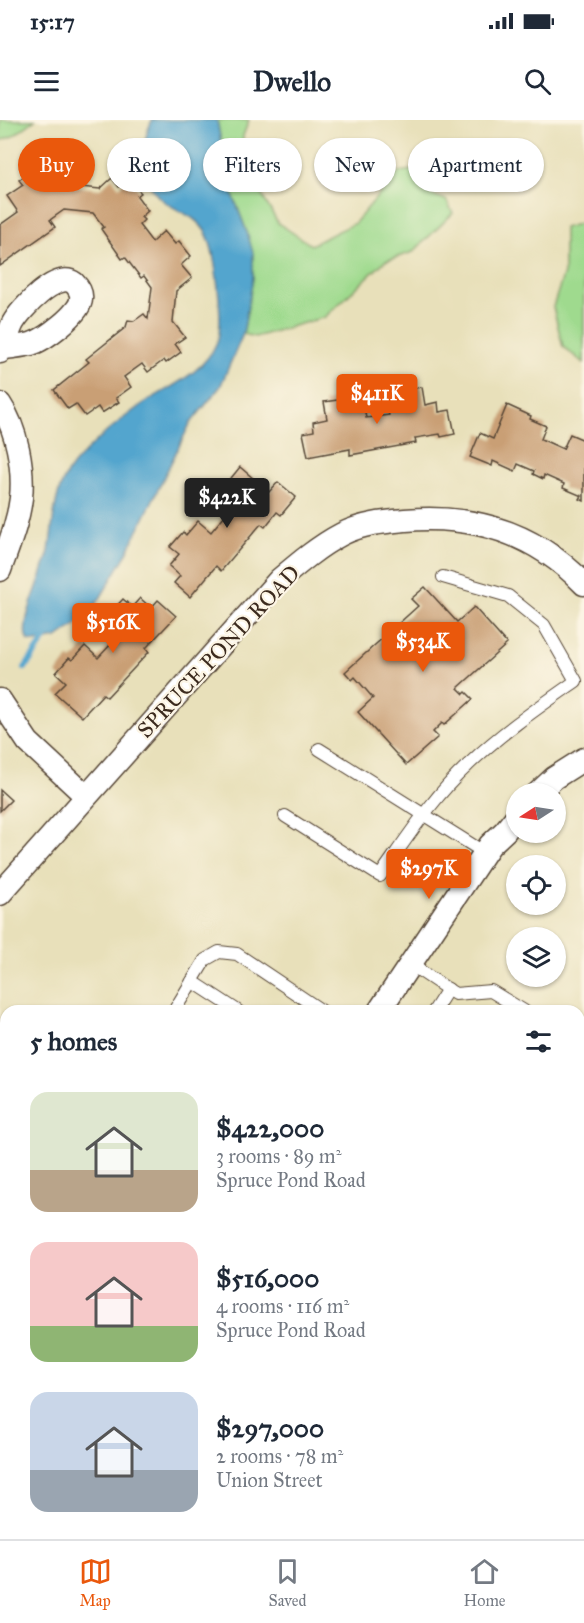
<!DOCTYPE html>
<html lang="en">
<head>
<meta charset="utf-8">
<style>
	body { margin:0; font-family:"IM FELL Great Primer",serif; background:#f6f6f7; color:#1f2937; height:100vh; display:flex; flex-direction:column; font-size:22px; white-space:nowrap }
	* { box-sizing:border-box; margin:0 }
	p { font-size:20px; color:#747a83 }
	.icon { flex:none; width:33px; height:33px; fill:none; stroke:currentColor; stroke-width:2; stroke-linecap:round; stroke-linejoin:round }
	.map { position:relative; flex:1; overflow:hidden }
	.panel { position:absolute; left:0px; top:885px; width:585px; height:534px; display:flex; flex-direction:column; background:#fff; border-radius:18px 18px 0 0; box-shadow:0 2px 4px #0004 }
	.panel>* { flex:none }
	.hud { position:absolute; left:18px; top:18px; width:549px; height:54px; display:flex; gap:12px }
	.needle { width:39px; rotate:258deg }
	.tools { position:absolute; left:506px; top:663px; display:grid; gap:12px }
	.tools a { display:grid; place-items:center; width:60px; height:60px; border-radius:50%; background:#fff; box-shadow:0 2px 4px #0004; font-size:30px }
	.price { position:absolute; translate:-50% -51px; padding:0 14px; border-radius:6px; background:#ea580c; color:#fff; font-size:20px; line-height:39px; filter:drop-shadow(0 2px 3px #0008) }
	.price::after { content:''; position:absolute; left:50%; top:36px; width:18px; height:14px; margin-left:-9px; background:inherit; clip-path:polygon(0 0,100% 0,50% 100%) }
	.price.current { background:#222; color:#fff }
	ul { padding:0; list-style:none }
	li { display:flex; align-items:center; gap:18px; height:150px; padding:0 30px }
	li span { display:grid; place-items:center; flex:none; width:168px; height:120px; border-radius:18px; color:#555 }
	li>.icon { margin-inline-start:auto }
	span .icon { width:72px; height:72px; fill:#fffc; stroke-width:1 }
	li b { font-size:26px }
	h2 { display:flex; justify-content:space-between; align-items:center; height:72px; padding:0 30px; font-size:26px }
	.pill { padding:0 21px; border-radius:27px; background:#fff; box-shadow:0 2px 4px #0004; font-size:21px; line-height:54px }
	.pill.current { background:#ea580c; color:#fff }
	.status { display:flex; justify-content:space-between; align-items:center; height:42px; padding:0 30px; background:#fff; direction:ltr }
	.status svg { height:16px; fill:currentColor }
	header { display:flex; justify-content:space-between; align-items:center; height:78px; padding:0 30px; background:#fff; font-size:27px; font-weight:700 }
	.dock { display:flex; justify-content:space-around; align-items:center; height:84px; border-top:2px solid #e0e1e3; background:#fff; font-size:16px; color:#747a83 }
	.dock a { display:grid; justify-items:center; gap:3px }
	.dock .current { color:#ea580c }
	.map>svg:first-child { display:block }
	.green { fill:#9fda8e; stroke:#6d8256; stroke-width:1.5 }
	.water { fill:#53a5ce; stroke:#476876; stroke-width:1.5 }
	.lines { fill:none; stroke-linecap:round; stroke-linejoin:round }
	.stream { stroke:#53a5ce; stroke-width:6 }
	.building { fill:#c99f74 }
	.lane-casing { stroke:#554535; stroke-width:14 }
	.street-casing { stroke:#554535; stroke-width:25 }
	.lane { stroke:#fff; stroke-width:12 }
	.street { stroke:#fff; stroke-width:22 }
	.labels { text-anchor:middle; stroke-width:4.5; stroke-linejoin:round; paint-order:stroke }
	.street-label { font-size:22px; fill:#3b2a1e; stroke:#fcf5e5 }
</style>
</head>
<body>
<div class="status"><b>15:17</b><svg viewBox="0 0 49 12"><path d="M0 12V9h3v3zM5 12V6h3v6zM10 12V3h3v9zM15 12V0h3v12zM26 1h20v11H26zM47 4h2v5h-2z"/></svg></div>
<header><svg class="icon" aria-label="menu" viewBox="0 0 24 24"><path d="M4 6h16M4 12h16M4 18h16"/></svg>Dwello<svg class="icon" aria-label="search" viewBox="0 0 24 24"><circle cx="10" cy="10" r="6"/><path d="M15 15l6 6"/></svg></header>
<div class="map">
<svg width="584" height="1419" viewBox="0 0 584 1419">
	<rect width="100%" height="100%" fill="#fcf5e5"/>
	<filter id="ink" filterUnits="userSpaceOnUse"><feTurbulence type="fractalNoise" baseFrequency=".0167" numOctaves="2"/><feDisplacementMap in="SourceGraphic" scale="12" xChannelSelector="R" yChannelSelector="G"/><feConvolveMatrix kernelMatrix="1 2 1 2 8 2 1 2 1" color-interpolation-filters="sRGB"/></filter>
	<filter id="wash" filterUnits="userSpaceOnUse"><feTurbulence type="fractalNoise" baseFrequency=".008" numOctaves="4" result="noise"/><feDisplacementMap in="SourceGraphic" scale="24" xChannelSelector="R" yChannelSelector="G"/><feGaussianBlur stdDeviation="1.35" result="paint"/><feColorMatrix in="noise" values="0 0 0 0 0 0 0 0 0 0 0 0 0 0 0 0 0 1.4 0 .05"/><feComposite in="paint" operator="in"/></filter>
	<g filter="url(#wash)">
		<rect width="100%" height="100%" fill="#e8e0ba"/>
		<!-- green -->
		<g class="green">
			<polygon points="0,0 35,0 13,16 0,21"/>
			<polygon points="217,0 249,0 243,16 243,43 278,103 311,125 355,103 398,52 412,50 423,58 426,72 446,80 453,93 413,132 385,141 325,197 255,217 243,214 253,158 248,115 228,62"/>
			<polygon points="584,102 584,243 563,227 553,187 564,153 564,108"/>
		</g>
		<!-- water -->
		<path class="water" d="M152,0H217L228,62L248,115L253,133V158L243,214L220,267L190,304L126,435L99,480L81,501L57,518L35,522L28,521C19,508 36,471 41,456C43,448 47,439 49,431C54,400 53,370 73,345C91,324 119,301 141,285C168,267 204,254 217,222C224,204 216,128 205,111C194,94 175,91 161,79C138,58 140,26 152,0Z"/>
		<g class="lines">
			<!-- stream -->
			<polyline class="stream" points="25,548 48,514"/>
		</g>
		<g id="blocks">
			<!-- building -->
			<g class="building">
				<polygon points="34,50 41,59 52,51 62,65 100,69 112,58 119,67 128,59 141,73 137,76 148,91 141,97 144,100 139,105 152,122 164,111 175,124 179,121 191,136 181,145 192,158 176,171 173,202 185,217 175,224 181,232 166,243 164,240 148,252 142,244 124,257 131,267 116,278 119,282 102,293 98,287 85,296 76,284 68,289 54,270 89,242 86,239 126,207 128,200 134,201 144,194 148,199 152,167 144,156 141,158 125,137 122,139 101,109 104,107 93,93 64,90 50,100 55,107 0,146 0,105 18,92 7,76 23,65 19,60"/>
				<polygon points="422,267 425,285 438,282 439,292 450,290 455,314 441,317 440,314 415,318 416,323 350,335 350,329 308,337 303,313 314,311 313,302 327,299 324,282 344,279 344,283 363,280 366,298 389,295 385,277 404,273 403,270"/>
				<polygon points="507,285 531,296 530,299 546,306 541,319 563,329 570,314 584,320 584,381 580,379 582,376 563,368 564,364 544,355 543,359 533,354 534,351 518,344 515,351 493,341 492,346 470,337 480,313 493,319"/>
				<polygon points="240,347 269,372 278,362 296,377 281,395 277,392 265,407 261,404 221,451 216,446 190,477 174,463 180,456 169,446 179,434 170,427 183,412 186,415 198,401 211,412 225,395 213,385 226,369 223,368"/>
				<polygon points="425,467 457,502 474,487 507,524 458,568 464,574 466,572 473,579 444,605 442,603 433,612 438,617 406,645 358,592 373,578 355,557 352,560 345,552 418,486 411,479"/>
				<polygon points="140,478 151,488 158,480 176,496 146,528 149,532 107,577 103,574 82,597 55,573 66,562 56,553 69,538 72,540 85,526 98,538 113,522 100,510 113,496 110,493 123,479 132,487"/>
				<polygon points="0,670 11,680 0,691"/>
				<polygon points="579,947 584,956 584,971 579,974"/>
				<polygon points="4,958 6,959 6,979 0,977 0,969"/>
				<polygon points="579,999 584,1002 584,1073 579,1070"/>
				<polygon points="125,1413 206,1413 202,1419 120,1419"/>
			</g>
		</g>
	</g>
	<g filter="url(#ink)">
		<use href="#blocks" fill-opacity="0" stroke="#554535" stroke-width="1.5"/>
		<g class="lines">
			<defs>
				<g id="lane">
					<polyline points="319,629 485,733"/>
					<path d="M285,696L380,756C407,718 433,677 468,645C501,613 539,587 576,561L544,505L508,476L443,457"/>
					<polyline points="410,844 455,874 491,871 524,891"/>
					<polyline points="192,861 238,891"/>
					<polyline points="174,891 205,840 219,832 237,834 322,891"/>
					<polyline points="434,891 448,869"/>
					<polyline points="579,925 584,928"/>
					<polyline points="579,1115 584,1119"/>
					<polyline points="579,1174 584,1177"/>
					<polyline points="579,1227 584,1230"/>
					<polyline points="0,1252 6,1257"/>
					<polyline points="0,1349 6,1345"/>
					<polyline points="454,1413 461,1419"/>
					<polyline points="519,1413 520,1419"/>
					<polyline points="99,1419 101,1413"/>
					<polyline points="249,1419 253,1413"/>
					<polyline points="315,1419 320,1413"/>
					<polyline points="398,1419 402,1413"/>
				</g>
				<g id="street">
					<path d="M0,232C7,225 8,212 13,203C21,189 57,150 74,163C78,167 82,173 81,179C81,193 44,220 31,224C22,226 13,227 4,228"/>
					<path d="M0,284C17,309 24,348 21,378C18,403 8,427 0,450"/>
					<polyline points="0,580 28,622 86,676"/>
					<polyline points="537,674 554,658 584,639"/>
					<path d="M0,774L279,460C299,443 319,426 342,414C362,404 383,402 405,400C474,394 535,413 584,464"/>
					<polyline points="379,891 490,725 505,711 516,697"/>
					<polyline points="0,1092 6,1097"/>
					<polyline points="27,1419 31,1413"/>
				</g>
			</defs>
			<!-- lane casing -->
			<use href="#lane" class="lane-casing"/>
			<!-- street casing -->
			<use href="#street" class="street-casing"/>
			<!-- lane -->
			<use href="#lane" class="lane"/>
			<!-- street -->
			<use href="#street" class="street"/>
		</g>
	</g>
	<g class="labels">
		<!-- street labels -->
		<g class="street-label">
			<text transform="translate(218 531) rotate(-47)" y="8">SPRUCE POND ROAD</text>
		</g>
	</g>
</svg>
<div class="tools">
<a><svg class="needle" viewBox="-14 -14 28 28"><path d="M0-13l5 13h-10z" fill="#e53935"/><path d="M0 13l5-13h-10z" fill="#747a83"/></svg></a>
<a><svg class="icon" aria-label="locate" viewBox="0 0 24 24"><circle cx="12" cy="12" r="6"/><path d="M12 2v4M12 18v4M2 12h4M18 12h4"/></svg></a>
<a><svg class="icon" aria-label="layers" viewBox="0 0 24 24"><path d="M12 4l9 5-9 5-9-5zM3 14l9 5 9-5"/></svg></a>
</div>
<b class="price" style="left:377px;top:305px">$411K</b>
<b class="price current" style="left:227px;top:409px">$422K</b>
<b class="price" style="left:113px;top:534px">$516K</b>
<b class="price" style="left:423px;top:553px">$534K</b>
<b class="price" style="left:429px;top:780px">$297K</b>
<div class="hud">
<a class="pill current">Buy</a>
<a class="pill">Rent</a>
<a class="pill">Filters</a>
<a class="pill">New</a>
<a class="pill">Apartment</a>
</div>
<section class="panel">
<h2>5 homes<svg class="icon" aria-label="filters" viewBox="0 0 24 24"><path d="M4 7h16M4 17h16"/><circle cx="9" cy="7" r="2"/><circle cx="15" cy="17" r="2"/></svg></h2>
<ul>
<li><span style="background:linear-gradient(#dfe7d0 65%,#b9a48a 0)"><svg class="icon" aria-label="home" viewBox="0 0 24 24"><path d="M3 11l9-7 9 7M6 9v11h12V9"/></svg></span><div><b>$422,000</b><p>3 rooms · 89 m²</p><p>Spruce Pond Road</p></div></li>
<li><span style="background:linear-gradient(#f6c9c9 70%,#8fb573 0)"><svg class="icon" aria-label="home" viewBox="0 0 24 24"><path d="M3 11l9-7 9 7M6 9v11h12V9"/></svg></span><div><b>$516,000</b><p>4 rooms · 116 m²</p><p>Spruce Pond Road</p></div></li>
<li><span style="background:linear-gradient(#c9d6e8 65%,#9aa5b1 0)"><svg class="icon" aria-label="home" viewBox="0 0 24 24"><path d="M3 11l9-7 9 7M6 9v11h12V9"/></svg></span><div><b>$297,000</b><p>2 rooms · 78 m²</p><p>Union Street</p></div></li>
</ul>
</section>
</div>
<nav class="dock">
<a class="current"><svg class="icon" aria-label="map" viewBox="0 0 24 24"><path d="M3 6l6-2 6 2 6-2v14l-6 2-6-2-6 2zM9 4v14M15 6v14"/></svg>Map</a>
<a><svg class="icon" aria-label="saved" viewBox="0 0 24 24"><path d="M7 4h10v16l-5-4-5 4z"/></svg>Saved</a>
<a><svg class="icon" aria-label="home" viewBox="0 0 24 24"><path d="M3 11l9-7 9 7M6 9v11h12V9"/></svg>Home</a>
</nav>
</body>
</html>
